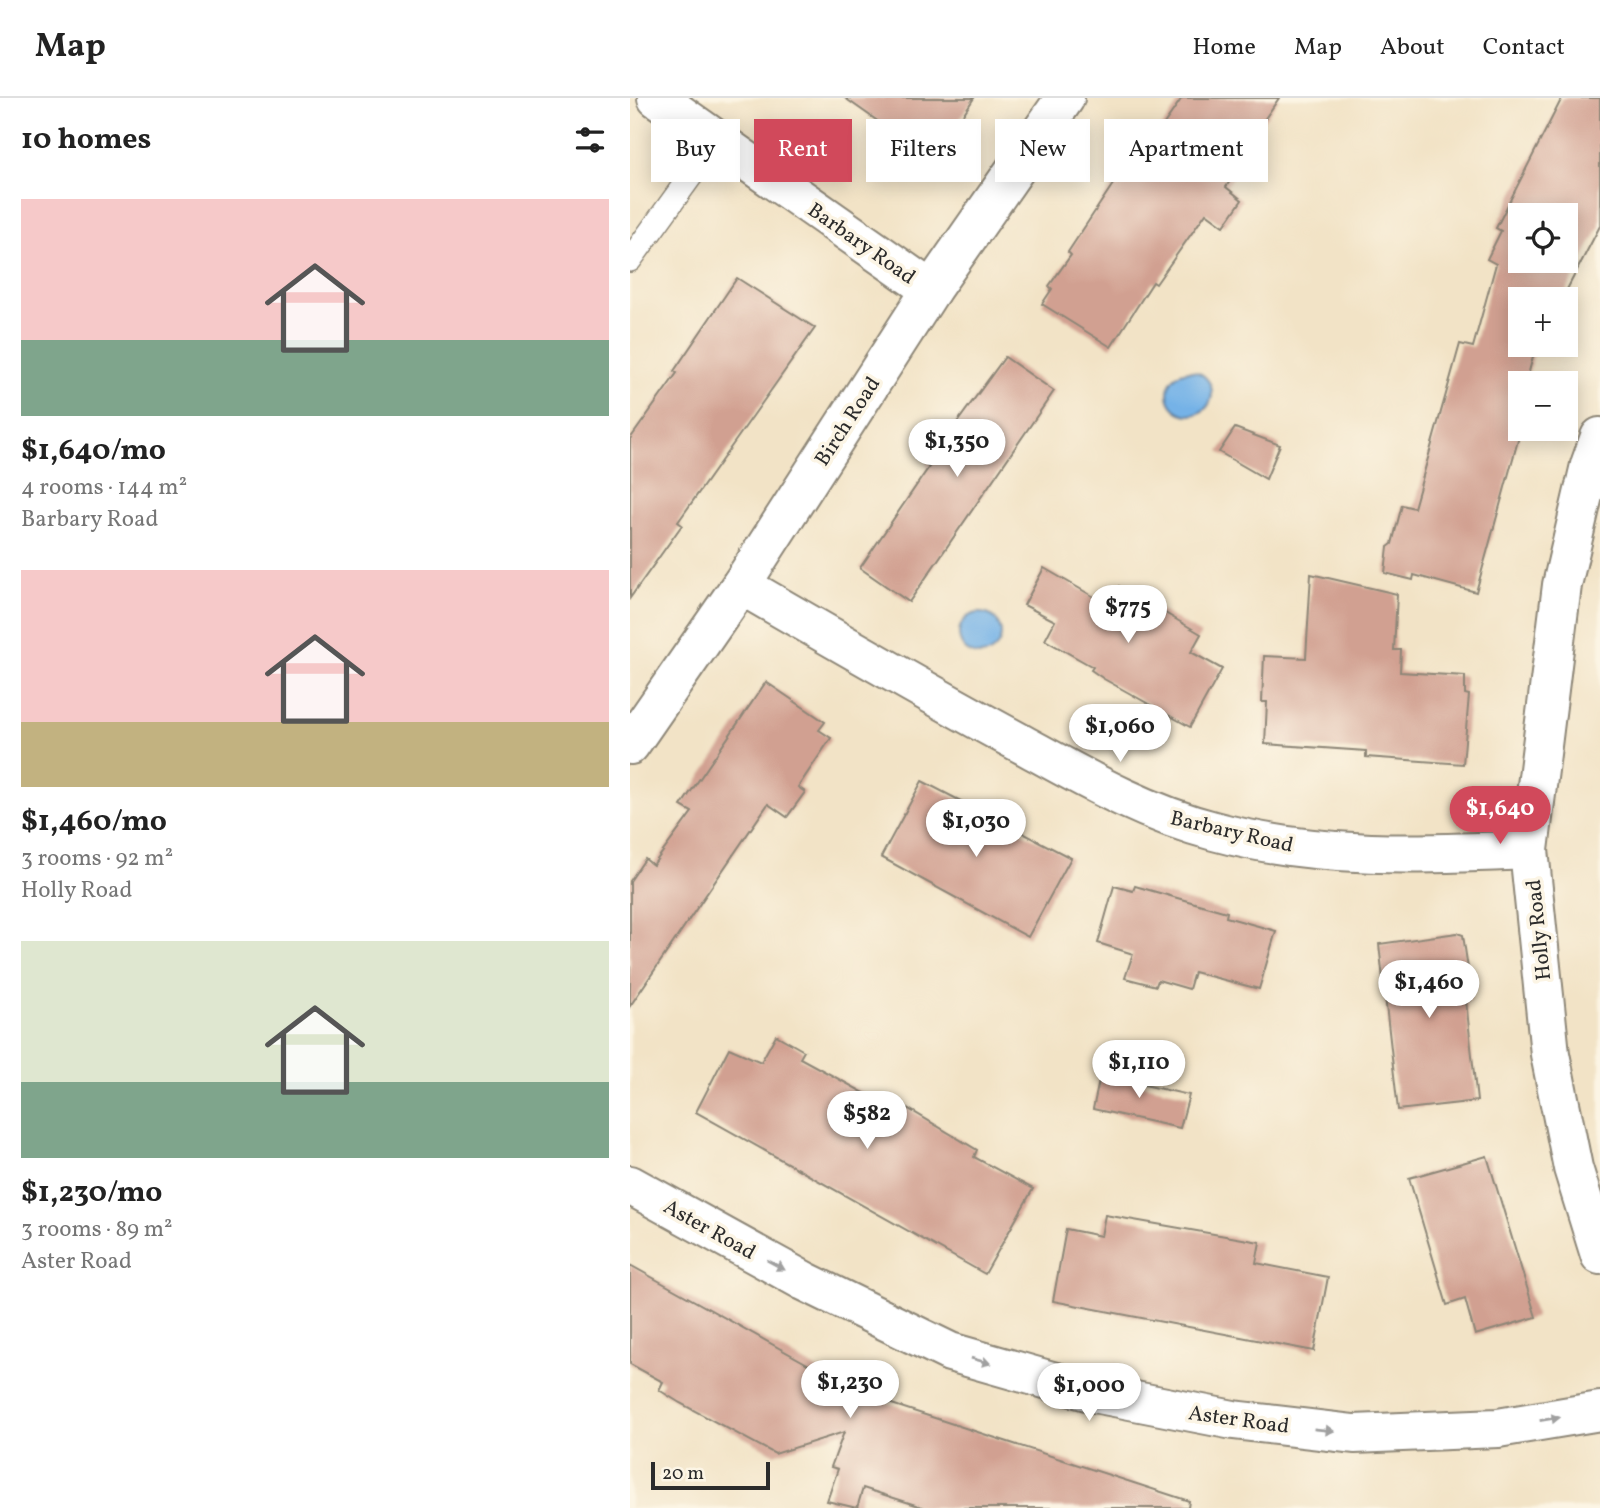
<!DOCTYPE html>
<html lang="en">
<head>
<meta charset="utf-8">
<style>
	body { margin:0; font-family:Vollkorn,serif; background:#f6f6f6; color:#222; height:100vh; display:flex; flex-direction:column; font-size:26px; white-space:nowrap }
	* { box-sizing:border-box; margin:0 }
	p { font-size:23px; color:#767676 }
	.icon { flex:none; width:38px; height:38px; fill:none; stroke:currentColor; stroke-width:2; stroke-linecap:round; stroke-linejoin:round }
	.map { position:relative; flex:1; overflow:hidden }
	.panel { display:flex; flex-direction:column; background:#fff; width:630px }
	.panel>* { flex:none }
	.banner { position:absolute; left:21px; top:21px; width:665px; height:63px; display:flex; gap:14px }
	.tools { position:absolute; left:878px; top:105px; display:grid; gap:14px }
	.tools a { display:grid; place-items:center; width:70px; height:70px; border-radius:0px; background:#fff; box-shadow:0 4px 18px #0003; font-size:35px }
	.scale { position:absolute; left:21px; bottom:18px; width:119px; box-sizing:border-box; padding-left:7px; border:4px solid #2b2b2b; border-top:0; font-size:19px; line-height:24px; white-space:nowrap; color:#2b2b2b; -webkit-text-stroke:5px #fcf5e5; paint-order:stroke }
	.price { position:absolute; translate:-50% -60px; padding:0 16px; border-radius:24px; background:#fff; color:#222; font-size:23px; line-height:46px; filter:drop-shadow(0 2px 4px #0008) }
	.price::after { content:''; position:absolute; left:50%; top:42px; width:21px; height:16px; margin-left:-10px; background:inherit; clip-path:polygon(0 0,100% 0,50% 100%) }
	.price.current { background:#d1495b; color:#fff }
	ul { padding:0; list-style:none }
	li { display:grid; align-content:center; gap:14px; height:371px; padding:0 21px }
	li span { display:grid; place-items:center; height:217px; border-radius:0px; color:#555 }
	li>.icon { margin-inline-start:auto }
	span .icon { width:126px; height:126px; fill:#fffc; stroke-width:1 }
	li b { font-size:30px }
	h2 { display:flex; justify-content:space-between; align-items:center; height:84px; padding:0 21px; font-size:30px }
	.chip { padding:0 24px; border-radius:0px; background:#fff; box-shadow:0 4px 18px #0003; font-size:24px; line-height:63px }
	.chip.current { background:#d1495b; color:#fff }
	header { display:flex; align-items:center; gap:42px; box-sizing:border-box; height:98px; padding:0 35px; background:#fff; border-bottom:2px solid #e0e0e0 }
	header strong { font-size:33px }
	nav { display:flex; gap:38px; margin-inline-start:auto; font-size:24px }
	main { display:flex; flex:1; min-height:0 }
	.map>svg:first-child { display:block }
	.water { fill:#74b2e7; stroke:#506e89; stroke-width:2 }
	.building { fill:#d1a091; fill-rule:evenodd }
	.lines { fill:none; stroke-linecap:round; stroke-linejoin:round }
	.lane-casing { stroke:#8e8778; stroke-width:26 }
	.street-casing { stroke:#8e8778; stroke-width:42 }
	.lane { stroke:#fff; stroke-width:23 }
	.street { stroke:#fff; stroke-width:38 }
	.oneway { fill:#a0a0a0 }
	.labels { text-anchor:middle; stroke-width:7; stroke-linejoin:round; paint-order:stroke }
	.street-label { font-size:21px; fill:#2b2b2b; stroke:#fcf5e5 }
</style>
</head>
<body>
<header>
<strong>Map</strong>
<nav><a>Home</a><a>Map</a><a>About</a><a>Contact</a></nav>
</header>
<main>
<section class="panel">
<h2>10 homes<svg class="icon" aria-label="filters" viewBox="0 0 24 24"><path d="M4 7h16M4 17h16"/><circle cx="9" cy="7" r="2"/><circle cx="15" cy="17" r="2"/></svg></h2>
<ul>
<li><span style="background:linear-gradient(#f6c9c9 65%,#7fa58c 0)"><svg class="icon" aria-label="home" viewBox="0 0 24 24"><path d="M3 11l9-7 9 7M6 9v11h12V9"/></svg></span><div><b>$1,640/mo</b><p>4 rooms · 144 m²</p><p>Barbary Road</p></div></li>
<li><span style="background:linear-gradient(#f6c9c9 70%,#c2b280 0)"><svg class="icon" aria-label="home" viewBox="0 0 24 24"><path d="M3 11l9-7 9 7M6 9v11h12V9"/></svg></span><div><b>$1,460/mo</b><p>3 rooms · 92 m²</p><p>Holly Road</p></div></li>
<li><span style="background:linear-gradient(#dfe7d0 65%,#7fa58c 0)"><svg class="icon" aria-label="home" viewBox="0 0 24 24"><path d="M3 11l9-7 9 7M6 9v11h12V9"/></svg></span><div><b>$1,230/mo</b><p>3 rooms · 89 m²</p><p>Aster Road</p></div></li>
</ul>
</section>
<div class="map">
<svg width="970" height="1410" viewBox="0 0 970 1410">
	<rect width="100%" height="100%" fill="#fcf5e5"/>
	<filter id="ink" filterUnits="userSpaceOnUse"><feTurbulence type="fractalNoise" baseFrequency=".0143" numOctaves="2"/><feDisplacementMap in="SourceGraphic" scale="14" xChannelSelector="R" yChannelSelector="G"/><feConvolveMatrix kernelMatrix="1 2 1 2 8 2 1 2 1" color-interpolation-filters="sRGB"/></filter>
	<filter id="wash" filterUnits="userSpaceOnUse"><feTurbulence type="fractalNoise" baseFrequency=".00686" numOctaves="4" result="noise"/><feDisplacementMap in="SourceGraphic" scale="28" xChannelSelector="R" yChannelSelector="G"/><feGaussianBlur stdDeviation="1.57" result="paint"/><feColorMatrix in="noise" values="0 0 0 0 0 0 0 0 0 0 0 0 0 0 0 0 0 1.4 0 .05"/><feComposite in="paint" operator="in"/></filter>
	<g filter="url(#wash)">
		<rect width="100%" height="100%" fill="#f2e3c6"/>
		<!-- water -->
		<g class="water">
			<circle cx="560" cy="295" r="22"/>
			<circle cx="350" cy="536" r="21"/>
		</g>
		<g id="blocks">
			<!-- building -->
			<g class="building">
				<polygon points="215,0 344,0 303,62"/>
				<polygon points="552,0 649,0 609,59 614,62 596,89 612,102 594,128 576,115 526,186 523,184 481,249 412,206 422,191 419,188 441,157 438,154 487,80 512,44 518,49"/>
				<path d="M932,0H970V128L932,201H891V247H906L896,285H891V310L884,333L890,335L846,494L784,477L783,482L755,475L758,449L762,446L772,407L784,410L830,246L843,249L866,166L857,161L871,133L866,130ZM891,117H936V163H891Z"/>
				<polygon points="107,180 185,230 48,424 52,427 0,500 0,341 47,275 44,273"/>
				<polygon points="375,259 424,293 279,504 230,470 299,369 296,367"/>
				<polygon points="605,330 650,347 636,381 589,354"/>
				<polygon points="414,470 478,507 489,488 571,536 561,554 592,571 560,629 474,581 461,572 463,569 415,542 425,523 394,507"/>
				<polygon points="681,476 767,496 764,552 771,552 770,574 835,578 835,596 839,597 833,666 736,659 736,653 635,646 637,604 632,604 634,558 676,560"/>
				<polygon points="136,584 195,624 189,632 201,640 168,689 175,694 157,719 138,706 0,908 0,783 15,761 23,767 62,714 51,708"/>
				<polygon points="292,683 441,760 398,839 251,759"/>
				<polygon points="484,788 503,793 505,788 593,813 597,814 596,819 646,833 629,891 564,874 559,891 528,882 526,888 495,880 503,856 468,845"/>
				<polygon points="827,835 833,837 840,884 841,902 836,903 847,1003 768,1012 749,846"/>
				<polygon points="146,937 174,953 170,960 258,1008 262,1001 347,1052 344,1059 403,1091 355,1176 66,1014 99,950 131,964"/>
				<polygon points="472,969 503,976 501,984 559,997 550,1030 463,1011"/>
				<polygon points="857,1058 906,1219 845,1237 835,1201 817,1207 779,1080"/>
				<polygon points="475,1117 630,1144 626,1165 698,1179 684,1253 423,1203 436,1131 471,1138"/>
				<polygon points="0,1167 190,1273 185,1281 559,1403 558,1410 295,1410 233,1390 227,1410 197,1403 208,1371 201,1369 214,1334 145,1356 50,1305 29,1292 33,1284 0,1266"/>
			</g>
		</g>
	</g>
	<g filter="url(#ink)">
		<use href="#blocks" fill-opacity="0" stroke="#8e8778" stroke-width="2"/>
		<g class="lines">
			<defs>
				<polyline id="lane" points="0,162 86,43"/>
				<g id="street">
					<polyline points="27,0 301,192"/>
					<polyline points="970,339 960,367 932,487 899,752 920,956 943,1070 970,1157"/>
					<path d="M111,487C204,541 297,595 392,646C454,680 514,715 584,733C687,761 794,757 899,752"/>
					<polyline points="0,647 111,487 301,192 435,0"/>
					<polyline points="0,1087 174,1183 320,1254 464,1295 603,1322 724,1336 868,1330 970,1313"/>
				</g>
			</defs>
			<!-- lane casing -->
			<use href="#lane" class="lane-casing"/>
			<!-- street casing -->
			<use href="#street" class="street-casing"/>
			<!-- lane -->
			<use href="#lane" class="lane"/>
			<!-- street -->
			<use href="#street" class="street"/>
		</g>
		<!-- one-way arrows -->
		<defs><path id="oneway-solid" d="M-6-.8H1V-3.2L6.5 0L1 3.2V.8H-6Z" transform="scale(1.75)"/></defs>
		<g class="oneway">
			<use href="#oneway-solid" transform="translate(146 1167) rotate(29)"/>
			<use href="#oneway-solid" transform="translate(351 1263) rotate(16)"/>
			<use href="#oneway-solid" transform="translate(920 1321) rotate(-9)"/>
			<use href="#oneway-solid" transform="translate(694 1332) rotate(6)"/>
		</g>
	</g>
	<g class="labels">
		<!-- street labels -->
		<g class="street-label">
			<text transform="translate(232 145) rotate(35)" y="7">Barbary Road</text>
			<text transform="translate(217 323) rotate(-57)" y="7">Birch Road</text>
			<text transform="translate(602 733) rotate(13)" y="7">Barbary Road</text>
			<text transform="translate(908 832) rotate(-96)" y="7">Holly Road</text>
			<text transform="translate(80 1131) rotate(29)" y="7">Aster Road</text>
			<text transform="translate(609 1321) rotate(8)" y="7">Aster Road</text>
		</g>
	</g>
</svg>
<div class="tools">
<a><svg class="icon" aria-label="locate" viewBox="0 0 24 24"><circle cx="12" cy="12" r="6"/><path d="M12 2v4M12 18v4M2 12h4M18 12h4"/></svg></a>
<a>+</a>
<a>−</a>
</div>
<div class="scale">20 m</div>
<b class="price" style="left:327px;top:381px">$1,350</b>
<b class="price" style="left:498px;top:547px">$775</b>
<b class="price" style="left:490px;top:666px">$1,060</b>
<b class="price current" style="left:870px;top:748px">$1,640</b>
<b class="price" style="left:346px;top:761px">$1,030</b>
<b class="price" style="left:799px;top:922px">$1,460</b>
<b class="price" style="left:509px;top:1002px">$1,110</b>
<b class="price" style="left:237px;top:1053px">$582</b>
<b class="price" style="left:220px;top:1322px">$1,230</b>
<b class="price" style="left:459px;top:1325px">$1,000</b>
<div class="banner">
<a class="chip">Buy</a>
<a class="chip current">Rent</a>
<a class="chip">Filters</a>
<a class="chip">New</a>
<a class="chip">Apartment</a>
</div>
</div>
</main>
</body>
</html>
